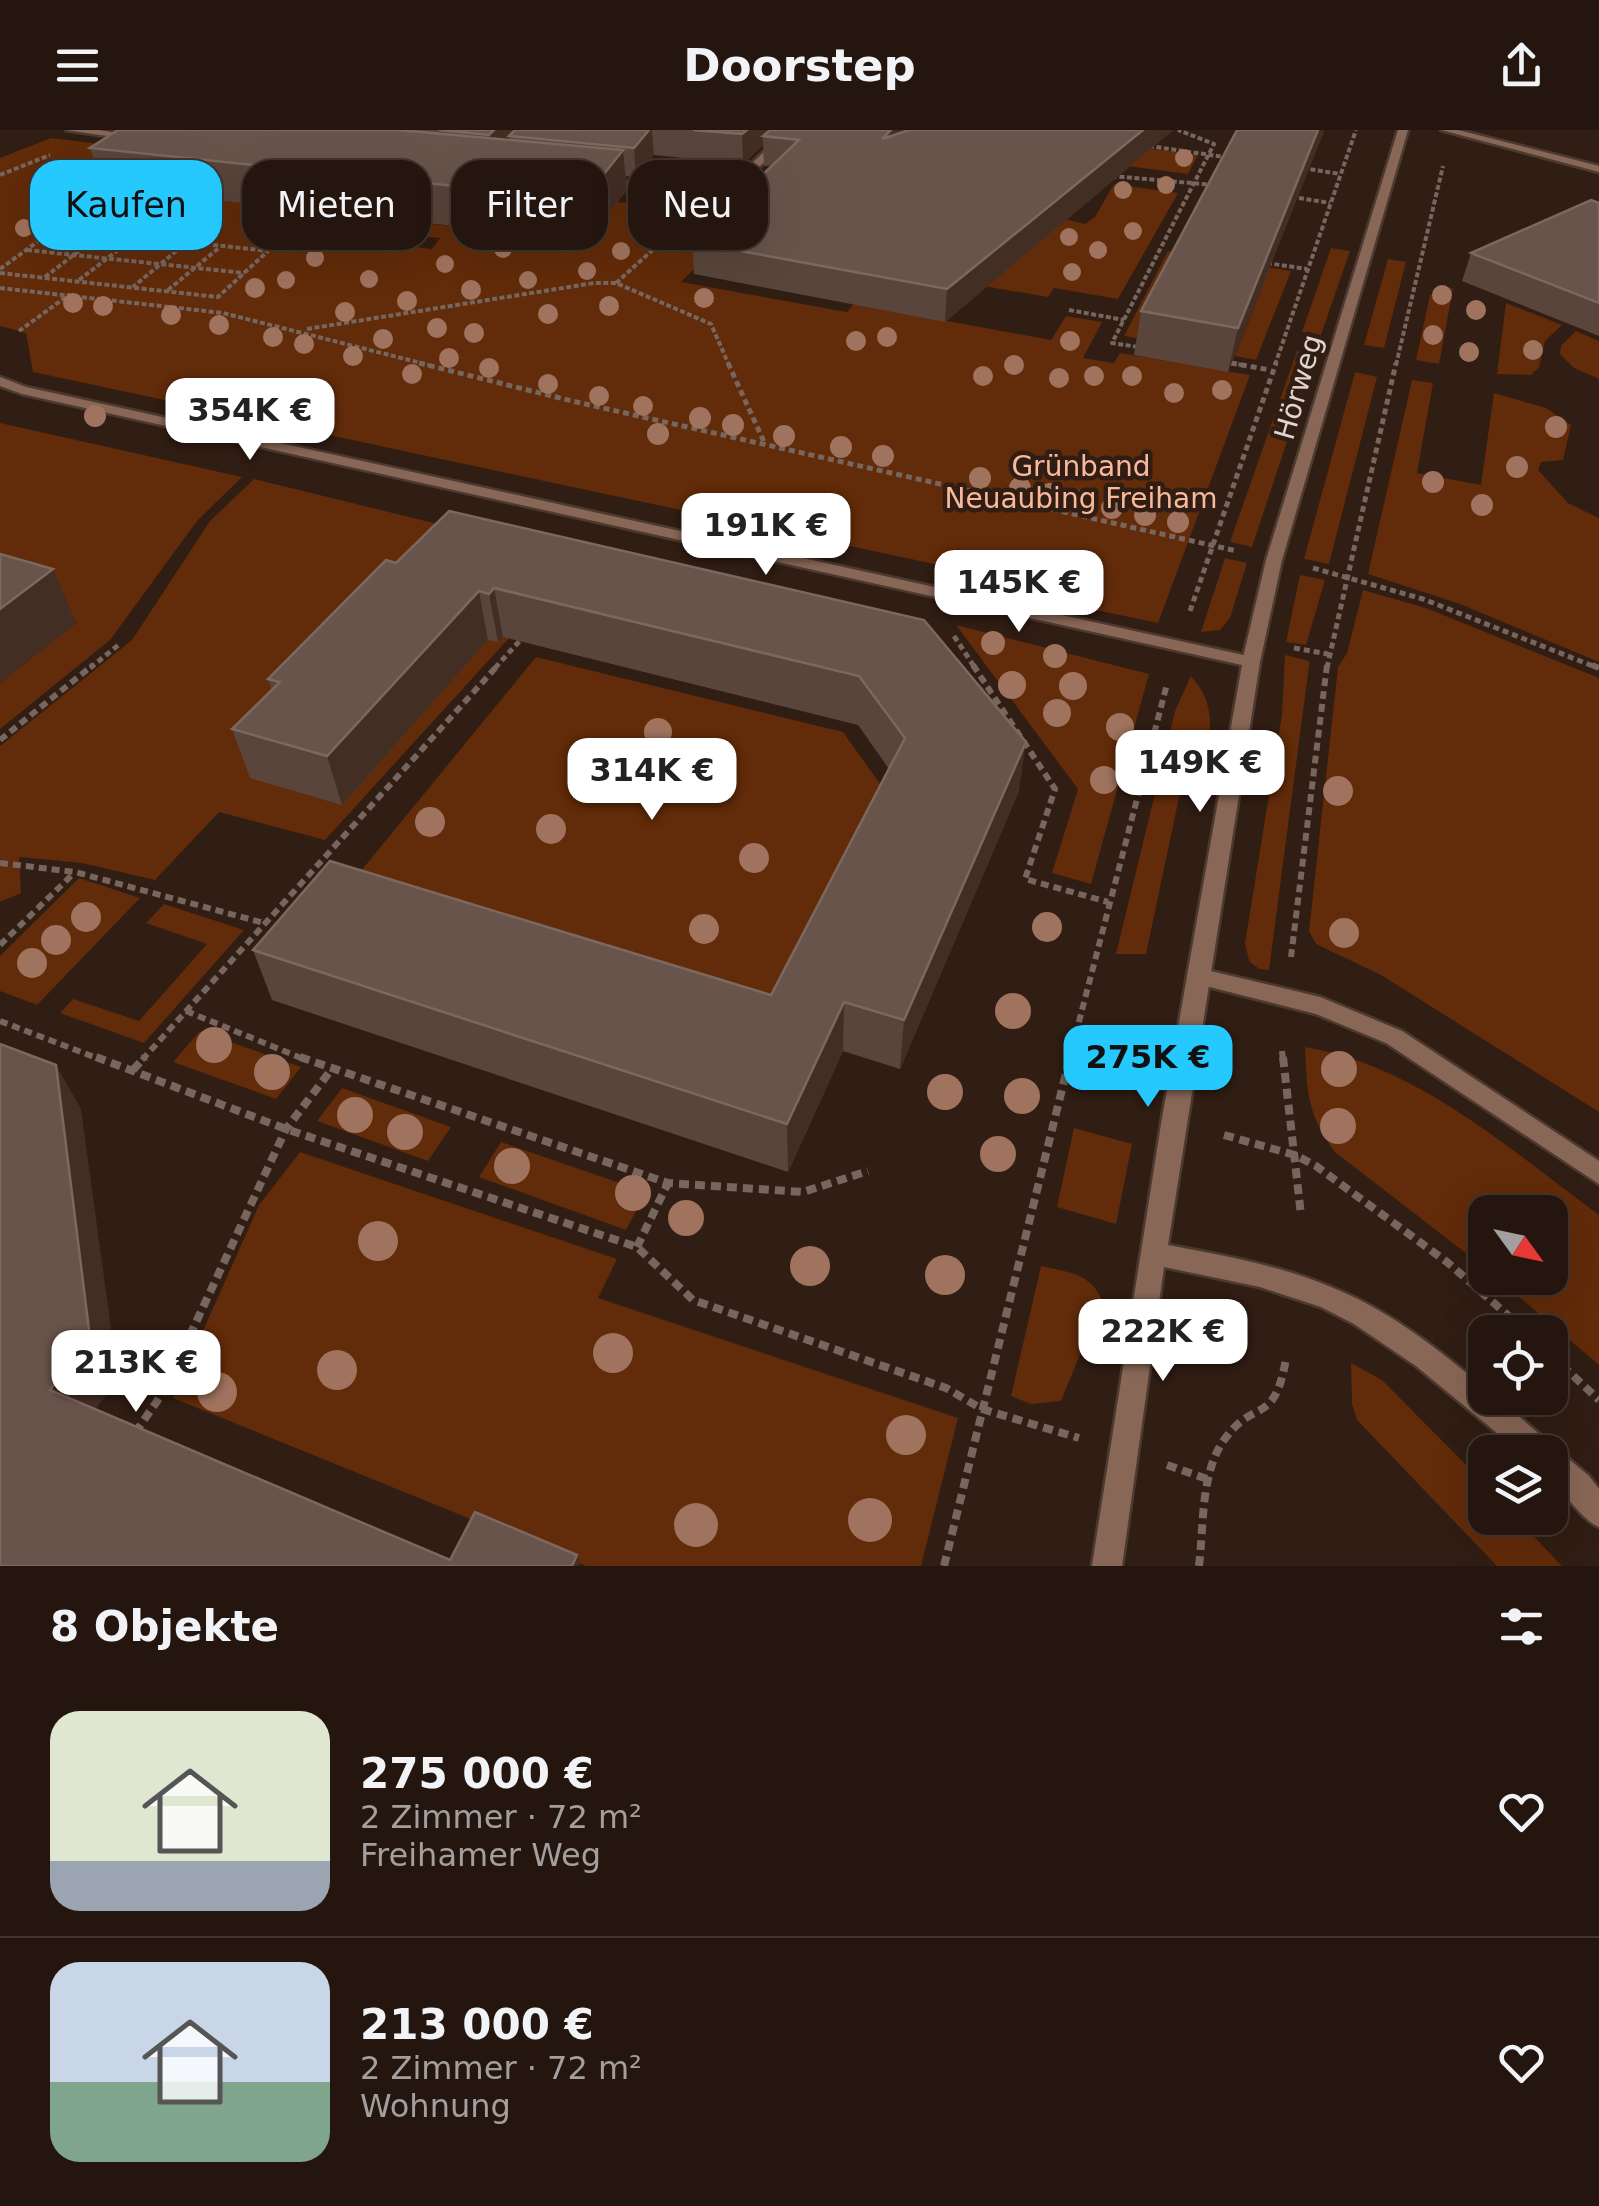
<!DOCTYPE html>
<html lang="de">
<head>
<meta charset="utf-8">
<style>
	body { margin:0; font-family:"DejaVu Sans",sans-serif; background:#2c1f17; color:#f1f3f6; height:100vh; display:flex; flex-direction:column; font-size:38px; white-space:nowrap }
	* { box-sizing:border-box; margin:0 }
	p { font-size:32px; color:#a39f9e }
	.icon { flex:none; width:55px; height:55px; fill:none; stroke:currentColor; stroke-width:2; stroke-linecap:round; stroke-linejoin:round }
	.map { position:relative; height:1436px; overflow:hidden }
	.side { display:flex; flex-direction:column; background:#24160e; flex:1 }
	.side>* { flex:none }
	.guide { position:absolute; left:30px; top:30px; width:1000px; height:90px; display:flex; gap:20px }
	.needle { width:65px; rotate:123deg }
	.tools { position:absolute; left:1468px; top:1065px; display:grid; gap:20px }
	.tools a { display:grid; place-items:center; width:100px; height:100px; border-radius:20px; background:#24160e; box-shadow:0 10px 40px #0002,0 0 0 2px #41352e; font-size:50px }
	.price { position:absolute; translate:-50% -85px; padding:0 22px; border-radius:20px; background:#fff; color:#222; font-size:32px; line-height:65px; filter:drop-shadow(0 2px 5px #0008) }
	.price::after { content:''; position:absolute; left:50%; top:60px; width:30px; height:22px; margin-left:-15px; background:inherit; clip-path:polygon(0 0,100% 0,50% 100%) }
	.price.selected { background:#25c9fe; color:#111 }
	ul { padding:0; list-style:none }
	li { display:flex; align-items:center; gap:30px; height:250px; padding:0 50px }
	li+li { border-top:2px solid #41352e }
	li span { display:grid; place-items:center; flex:none; width:280px; height:200px; border-radius:30px; color:#555 }
	li>.icon { margin-inline-start:auto }
	span .icon { width:120px; height:120px; fill:#fffc; stroke-width:1 }
	li b { font-size:42px }
	h2 { display:flex; justify-content:space-between; align-items:center; height:120px; padding:0 50px; font-size:42px }
	.chip { padding:0 35px; border-radius:30px; background:#24160e; box-shadow:0 10px 40px #0002,0 0 0 2px #41352e; font-size:35px; line-height:90px }
	.chip.selected { background:#25c9fe; color:#111 }
	header { display:flex; justify-content:space-between; align-items:center; height:130px; padding:0 50px; background:#24160e; font-size:45px; font-weight:800 }
	.map>svg:first-child { display:block }
	.green { fill:#622b09 }
	.lines { fill:none; stroke-linecap:round; stroke-linejoin:round }
	.service-casing { stroke:#4c3a31; stroke-width:5 }
	.minor-casing { stroke:#4c3a31; stroke-width:5 }
	.path-far3 { stroke:#77665e; stroke-width:4; stroke-dasharray:5 2.5; stroke-linecap:butt }
	.path-far2 { stroke:#77665e; stroke-width:5; stroke-dasharray:6 4; stroke-linecap:butt }
	.path-far1 { stroke:#77665e; stroke-width:6; stroke-dasharray:8 5; stroke-linecap:butt }
	.path { stroke:#77665e; stroke-width:8; stroke-dasharray:10 6; stroke-linecap:butt }
	.service { fill:#896756; fill-rule:evenodd }
	.minor { fill:#896756; fill-rule:evenodd }
	.tree { fill:#9f735d }
	.wall { fill:#59453b }
	.shaded-wall { fill:#432e24 }
	.building { fill:#68544b; stroke:#7b685f; stroke-width:2.5 }
	.labels { text-anchor:middle; stroke-width:9; stroke-linejoin:round; paint-order:stroke }
	.far-street-label { font-size:28px; fill:#e1d4ce; stroke:#301d13 }
	.far-park-label { font-size:28px; fill:#f9b99a; stroke:#301d13 }
</style>
</head>
<body>
<header><svg class="icon" aria-label="menu" viewBox="0 0 24 24"><path d="M4 6h16M4 12h16M4 18h16"/></svg>Doorstep<svg class="icon" aria-label="share" viewBox="0 0 24 24"><path d="M12 15V3M7 8l5-5 5 5M5 13v7h14v-7"/></svg></header>
<div class="map">
<svg width="1599" height="1436" viewBox="0 0 1599 1436">
	<rect width="100%" height="100%" fill="#301d13"/>
	<!-- green -->
	<g class="green">
		<polygon points="860,0 912,54 1085,94 1095,87 1114,54 1178,63 1118,169 1054,158 1048,167 901,142 872,177 1051,210 1066,186 1102,192 1083,228 1114,233 1120,223 1250,245 1158,493 975,455 981,444 33,242 26,203 0,196 0,28 51,8 197,26 272,75 270,78 343,85 332,96 280,91 274,99 324,103 354,96 375,98 380,109 400,112 397,115 432,119 440,108 420,106 432,94 537,105 545,95 595,100 617,72 651,75 658,70 740,79 714,119 681,152 847,182 900,118"/>
		<polygon points="1138,17 1198,25 1188,44 1127,36"/>
		<polygon points="1331,118 1350,121 1321,205 1302,202"/>
		<polygon points="1168,121 1291,141 1256,230 1235,226 1261,160 1175,145 1142,209 1124,206"/>
		<polygon points="1388,129 1406,132 1384,218 1364,215"/>
		<polygon points="1448,157 1453,159 1439,234 1416,230 1430,165"/>
		<polygon points="1506,173 1562,195 1545,211 1539,237 1531,245 1497,244"/>
		<polygon points="1576,201 1599,211 1599,249 1574,238 1560,224 1561,216"/>
		<polygon points="1297,221 1316,224 1252,417 1230,412"/>
		<polygon points="1355,242 1377,247 1329,434 1304,429"/>
		<polygon points="1412,250 1433,253 1417,343 1481,355 1494,263 1546,278 1571,295 1563,330 1541,332 1538,340 1568,373 1599,388 1599,532 1460,474 1368,444"/>
		<polygon points="0,293 242,347 197,391 110,510 0,599 0,553 77,492 0,470"/>
		<polygon points="254,349 581,429 325,710 219,682 155,750 82,733 19,727 21,763 0,772 0,616 132,510 210,391"/>
		<polygon points="1225,428 1247,433 1230,488 1220,500 1201,502"/>
		<polygon points="1300,445 1325,450 1306,515 1286,512"/>
		<polygon points="1363,460 1426,478 1599,548 1599,982 1381,845 1316,814 1309,801 1338,537 1347,523"/>
		<polygon points="956,495 1149,544 1091,754 1052,743 1078,659"/>
		<polygon points="1285,525 1309,531 1309,536 1269,840 1259,839 1249,831 1245,813 1282,585"/>
		<polygon points="536,527 843,602 881,655 756,894 338,769"/>
		<path d="M1191,546C1220,578 1209,609 1202,648L1184,644L1146,824H1116L1175,581Z"/>
		<polygon points="79,748 140,768 37,875 0,861 0,826"/>
		<polygon points="164,774 244,800 144,913 60,883 73,869 139,891 207,814 146,793"/>
		<polygon points="200,901 301,937 276,969 173,932"/>
		<path d="M1305,917C1418,936 1509,1019 1599,1085V1235L1497,1148H1550V1082H1485V1138L1335,1022C1307,984 1307,963 1305,917Z"/>
		<polygon points="342,958 451,997 428,1031 317,991"/>
		<polygon points="1074,998 1132,1014 1116,1094 1057,1077"/>
		<polygon points="501,1012 646,1062 626,1100 479,1047"/>
		<polygon points="300,1022 617,1129 598,1168 958,1288 921,1436 586,1436 173,1268 259,1075"/>
		<path d="M1041,1136C1067,1142 1092,1143 1102,1171L1061,1271L1031,1274L1011,1266Z"/>
		<polygon points="1351,1233 1382,1250 1485,1354 1485,1388 1516,1388 1562,1436 1497,1436 1357,1290 1352,1274"/>
	</g>
	<g class="lines">
		<defs>
			<g id="service">
				<polygon points="1398,0 1408,0 1282,430 1260,532 1251,537 1245,536 1242,532 1266,430"/>
				<polygon points="1198,838 1320,867 1402,901 1599,1031 1599,1054 1386,913 1316,884 1190,852 1187,846 1190,840"/>
			</g>
			<g id="minor">
				<polygon points="66,0 99,0 139,7 134,10"/>
				<path d="M786,0H797C743,57 721,72 641,60C626,58 608,59 595,52L601,49C642,53 695,69 733,47C753,35 769,16 786,0Z"/>
				<polygon points="1441,0 1458,0 1599,36 1599,42"/>
				<path d="M0,247L26,257L1257,528L1260,532L1168,1115C1225,1126 1284,1136 1338,1160C1393,1183 1440,1221 1485,1258V1268H1497L1589,1346L1599,1359V1397C1582,1390 1565,1363 1550,1349V1322H1520L1416,1236L1354,1194L1321,1177L1260,1157L1164,1137L1122,1436H1092L1161,994L1242,535L22,264L0,256Z"/>
			</g>
		</defs>
		<!-- service casing -->
		<use href="#service" class="service-casing"/>
		<!-- minor casing -->
		<use href="#minor" class="minor-casing"/>
		<!-- path-far3 -->
		<g class="path-far3">
			<polyline points="1149,16 1231,28"/>
			<polyline points="1303,38 1340,44"/>
			<polyline points="0,45 50,25"/>
			<polyline points="1112,46 1214,55"/>
			<polyline points="1299,68 1330,73"/>
			<polyline points="376,89 381,99 395,107"/>
			<polyline points="27,120 244,143"/>
			<polyline points="1267,133 1307,139"/>
			<polyline points="0,139 55,99 135,107"/>
			<polyline points="0,143 218,167 268,121 187,112 133,157"/>
			<polyline points="45,147 101,104"/>
			<polyline points="79,150 135,107"/>
			<polyline points="616,153 678,97"/>
			<polyline points="0,158 223,183 429,235"/>
			<polyline points="168,160 220,117"/>
			<polyline points="1069,180 1124,190"/>
			<polyline points="307,199 594,153 616,153 711,194 729,235"/>
			<polyline points="19,201 70,164"/>
			<polyline points="1138,217 1112,213 1214,14 1178,0"/>
			<polyline points="1231,233 1242,235"/>
			<polyline points="1275,235 1356,0"/>
			<polyline points="1396,235 1443,36"/>
		</g>
		<!-- path-far2 -->
		<g class="path-far2">
			<polyline points="419,233 572,271 1237,421"/>
			<polyline points="728,233 765,314"/>
			<polyline points="1231,233 1270,240"/>
			<polyline points="1313,438 1423,469 1598,538"/>
			<polyline points="1190,481 1276,233"/>
			<polyline points="954,506 975,538"/>
			<polyline points="1294,518 1328,524"/>
			<polyline points="90,538 121,513"/>
			<polyline points="495,538 524,506"/>
			<polyline points="1327,538 1396,233"/>
		</g>
		<!-- path-far1 -->
		<g class="path-far1">
			<polyline points="973,535 1055,659 1025,749 1108,772"/>
			<polyline points="1592,535 1599,538"/>
			<polyline points="0,610 93,535"/>
			<polyline points="0,733 75,742 264,793"/>
			<polyline points="0,815 74,743"/>
			<polyline points="1291,827 1327,535"/>
			<polyline points="186,881 306,930"/>
			<polyline points="0,891 102,930"/>
			<polyline points="1282,921 1283,930"/>
			<polyline points="142,930 498,535"/>
			<polyline points="1069,930 1167,554"/>
		</g>
		<!-- path -->
		<g class="path">
			<polyline points="96,927 286,999 637,1117 693,1170 946,1258 982,1279 1079,1308"/>
			<polyline points="300,927 668,1053 803,1062 868,1041"/>
			<polyline points="1283,927 1301,1085"/>
			<polyline points="133,940 145,927"/>
			<polyline points="1224,1005 1295,1025 1316,1036 1447,1132 1527,1202"/>
			<polyline points="637,1117 668,1053"/>
			<polyline points="1550,1224 1599,1270"/>
			<polyline points="135,1303 164,1261 286,999 331,940"/>
			<polyline points="1167,1335 1210,1350"/>
			<polyline points="944,1436 1070,927"/>
			<path d="M1199,1436C1204,1396 1200,1339 1227,1306C1256,1268 1274,1296 1286,1229"/>
		</g>
		<!-- service -->
		<use href="#service" class="service"/>
		<!-- minor -->
		<use href="#minor" class="minor"/>
	</g>
	<!-- trees -->
	<g class="tree">
		<circle cx="1184" cy="28" r="9"/>
		<circle cx="720" cy="34" r="9"/>
		<circle cx="674" cy="45" r="9"/>
		<circle cx="1166" cy="55" r="9"/>
		<circle cx="1123" cy="60" r="9"/>
		<circle cx="672" cy="78" r="9"/>
		<circle cx="118" cy="92" r="9"/>
		<circle cx="24" cy="98" r="9"/>
		<circle cx="646" cy="99" r="9"/>
		<circle cx="154" cy="101" r="9"/>
		<circle cx="1133" cy="101" r="9"/>
		<circle cx="188" cy="105" r="9"/>
		<circle cx="1069" cy="107" r="9"/>
		<circle cx="390" cy="110" r="9"/>
		<circle cx="272" cy="111" r="9"/>
		<circle cx="503" cy="119" r="9"/>
		<circle cx="1098" cy="120" r="9"/>
		<circle cx="621" cy="121" r="9"/>
		<circle cx="315" cy="128" r="9"/>
		<circle cx="445" cy="134" r="9"/>
		<circle cx="587" cy="141" r="9"/>
		<circle cx="1072" cy="142" r="9"/>
		<circle cx="369" cy="149" r="9"/>
		<circle cx="286" cy="150" r="9"/>
		<circle cx="528" cy="150" r="9"/>
		<circle cx="255" cy="158" r="10"/>
		<circle cx="471" cy="160" r="10"/>
		<circle cx="1442" cy="165" r="10"/>
		<circle cx="704" cy="168" r="10"/>
		<circle cx="407" cy="171" r="10"/>
		<circle cx="73" cy="173" r="10"/>
		<circle cx="103" cy="176" r="10"/>
		<circle cx="609" cy="176" r="10"/>
		<circle cx="1476" cy="180" r="10"/>
		<circle cx="345" cy="182" r="10"/>
		<circle cx="548" cy="184" r="10"/>
		<circle cx="171" cy="185" r="10"/>
		<circle cx="219" cy="195" r="10"/>
		<circle cx="437" cy="198" r="10"/>
		<circle cx="474" cy="203" r="10"/>
		<circle cx="1433" cy="205" r="10"/>
		<circle cx="273" cy="207" r="10"/>
		<circle cx="887" cy="207" r="10"/>
		<circle cx="383" cy="209" r="10"/>
		<circle cx="856" cy="211" r="10"/>
		<circle cx="1070" cy="211" r="10"/>
		<circle cx="304" cy="214" r="10"/>
		<circle cx="1533" cy="220" r="10"/>
		<circle cx="1469" cy="222" r="10"/>
		<circle cx="353" cy="226" r="10"/>
		<circle cx="449" cy="228" r="10"/>
		<circle cx="1014" cy="235" r="10"/>
		<circle cx="489" cy="238" r="10"/>
		<circle cx="412" cy="244" r="10"/>
		<circle cx="983" cy="246" r="10"/>
		<circle cx="1094" cy="246" r="10"/>
		<circle cx="1132" cy="246" r="10"/>
		<circle cx="1059" cy="248" r="10"/>
		<circle cx="548" cy="254" r="10"/>
		<circle cx="1222" cy="260" r="10"/>
		<circle cx="1174" cy="263" r="10"/>
		<circle cx="599" cy="266" r="10"/>
		<circle cx="643" cy="276" r="10"/>
		<circle cx="95" cy="286" r="11"/>
		<circle cx="700" cy="288" r="11"/>
		<circle cx="733" cy="295" r="11"/>
		<circle cx="1556" cy="297" r="11"/>
		<circle cx="658" cy="304" r="11"/>
		<circle cx="784" cy="306" r="11"/>
		<circle cx="841" cy="317" r="11"/>
		<circle cx="883" cy="326" r="11"/>
		<circle cx="1517" cy="337" r="11"/>
		<circle cx="980" cy="348" r="11"/>
		<circle cx="1433" cy="352" r="11"/>
		<circle cx="1020" cy="358" r="11"/>
		<circle cx="1050" cy="364" r="11"/>
		<circle cx="1080" cy="371" r="11"/>
		<circle cx="1482" cy="375" r="11"/>
		<circle cx="1112" cy="378" r="11"/>
		<circle cx="1145" cy="385" r="11"/>
		<circle cx="1178" cy="392" r="11"/>
		<circle cx="993" cy="513" r="12"/>
		<circle cx="1055" cy="526" r="12"/>
		<circle cx="1012" cy="555" r="14"/>
		<circle cx="1073" cy="556" r="14"/>
		<circle cx="1057" cy="583" r="14"/>
		<circle cx="1120" cy="597" r="14"/>
		<circle cx="658" cy="602" r="14"/>
		<circle cx="646" cy="642" r="14"/>
		<circle cx="1104" cy="650" r="14"/>
		<circle cx="1338" cy="661" r="15"/>
		<circle cx="430" cy="692" r="15"/>
		<circle cx="551" cy="699" r="15"/>
		<circle cx="754" cy="728" r="15"/>
		<circle cx="86" cy="787" r="15"/>
		<circle cx="1047" cy="797" r="15"/>
		<circle cx="704" cy="799" r="15"/>
		<circle cx="1344" cy="803" r="15"/>
		<circle cx="56" cy="810" r="15"/>
		<circle cx="32" cy="833" r="15"/>
		<circle cx="1013" cy="881" r="18"/>
		<circle cx="214" cy="915" r="18"/>
		<circle cx="1339" cy="939" r="18"/>
		<circle cx="272" cy="942" r="18"/>
		<circle cx="945" cy="962" r="18"/>
		<circle cx="1022" cy="966" r="18"/>
		<circle cx="355" cy="985" r="18"/>
		<circle cx="1338" cy="996" r="18"/>
		<circle cx="405" cy="1002" r="18"/>
		<circle cx="998" cy="1024" r="18"/>
		<circle cx="512" cy="1036" r="18"/>
		<circle cx="633" cy="1063" r="18"/>
		<circle cx="686" cy="1088" r="18"/>
		<circle cx="378" cy="1111" r="20"/>
		<circle cx="810" cy="1136" r="20"/>
		<circle cx="945" cy="1145" r="20"/>
		<circle cx="613" cy="1223" r="20"/>
		<circle cx="337" cy="1240" r="20"/>
		<circle cx="217" cy="1262" r="20"/>
		<circle cx="906" cy="1305" r="20"/>
		<circle cx="870" cy="1390" r="22"/>
		<circle cx="696" cy="1395" r="22"/>
	</g>
	<!-- wall -->
	<g class="wall">
		<polygon points="118,0 1173,0 945,192 694,144 692,112 771,36 764,36 763,15 743,34 654,25 636,48 626,46 627,60 595,100 545,95 537,105 103,58 90,18"/>
		<polygon points="1237,0 1324,0 1228,242 1134,225 1141,181"/>
		<polygon points="1599,73 1599,206 1462,151 1471,123"/>
		<polygon points="396,433 924,490 1019,661 900,939 843,921 788,1042 272,870 253,820 771,865 889,639 858,595 503,507 498,512 488,510 342,675 250,648 232,599 272,560 268,549"/>
	</g>
	<!-- shaded-wall -->
	<g class="shaded-wall">
		<polygon points="494,0 526,0 509,6 511,17 493,34 489,5"/>
		<polygon points="649,0 652,0 654,25 636,48 634,18"/>
		<polygon points="747,0 780,0 763,6 763,15 743,34 742,4"/>
		<polygon points="891,0 917,0 882,9"/>
		<polygon points="1143,0 1173,0 945,192 947,159"/>
		<polygon points="1318,0 1324,0 1323,4 1228,242 1238,198"/>
		<polygon points="623,20 627,60 595,100 592,59"/>
		<polygon points="541,54 545,95 537,105 532,64"/>
		<polygon points="53,439 76,493 0,553 0,479"/>
		<polygon points="494,458 503,507 498,512 489,464"/>
		<polygon points="479,461 488,510 342,675 327,626"/>
		<polygon points="1026,612 1019,661 900,939 904,890"/>
		<polygon points="844,872 843,921 788,1042 787,994"/>
		<polygon points="56,935 81,979 118,1249 80,1300 50,1260"/>
		<polygon points="577,1425 580,1436 572,1436"/>
	</g>
	<!-- building -->
	<g class="building">
		<polygon points="118,0 399,0 623,20 592,59 541,54 532,64 90,18"/>
		<polygon points="439,0 494,0 489,5"/>
		<polygon points="515,0 649,0 634,18 509,6"/>
		<polygon points="693,0 747,0 742,4"/>
		<polygon points="770,0 891,0 882,9 909,0 1143,0 947,159 692,112 799,10 763,6"/>
		<polygon points="1237,0 1318,0 1238,198 1141,181"/>
		<polygon points="1591,70 1599,73 1599,173 1471,123"/>
		<polygon points="449,381 924,490 1026,612 904,890 844,872 787,994 253,820 330,731 771,865 905,608 859,546 494,458 489,464 479,461 327,626 232,599 280,552 268,549 386,430 396,433"/>
		<polygon points="0,424 53,439 0,479"/>
		<polygon points="0,914 56,935 90,1208 50,1260 450,1430 475,1382 577,1425 572,1436 0,1436"/>
	</g>
	<g class="labels">
		<!-- far-street labels -->
		<g class="far-street-label">
			<text transform="translate(1298 257) rotate(-74)" y="10">Hörweg</text>
		</g>
		<!-- far-park labels -->
		<g class="far-park-label">
			<text x="1081" y="346">Grünband<tspan x="1081" dy="32">Neuaubing Freiham</tspan></text>
		</g>
	</g>
</svg>
<div class="tools">
<a><svg class="needle" viewBox="-14 -14 28 28"><path d="M0-13l5 13h-10z" fill="#e53935"/><path d="M0 13l5-13h-10z" fill="#a39f9e"/></svg></a>
<a><svg class="icon" aria-label="locate" viewBox="0 0 24 24"><circle cx="12" cy="12" r="6"/><path d="M12 2v4M12 18v4M2 12h4M18 12h4"/></svg></a>
<a><svg class="icon" aria-label="layers" viewBox="0 0 24 24"><path d="M12 4l9 5-9 5-9-5zM3 14l9 5 9-5"/></svg></a>
</div>
<b class="price" style="left:250px;top:333px">354K €</b>
<b class="price" style="left:766px;top:448px">191K €</b>
<b class="price" style="left:1019px;top:505px">145K €</b>
<b class="price" style="left:1200px;top:685px">149K €</b>
<b class="price" style="left:652px;top:693px">314K €</b>
<b class="price selected" style="left:1148px;top:980px">275K €</b>
<b class="price" style="left:1163px;top:1254px">222K €</b>
<b class="price" style="left:136px;top:1285px">213K €</b>
<div class="guide">
<a class="chip selected">Kaufen</a>
<a class="chip">Mieten</a>
<a class="chip">Filter</a>
<a class="chip">Neu</a>
</div>
</div>
<section class="side">
<h2>8 Objekte<svg class="icon" aria-label="filters" viewBox="0 0 24 24"><path d="M4 7h16M4 17h16"/><circle cx="9" cy="7" r="2"/><circle cx="15" cy="17" r="2"/></svg></h2>
<ul>
<li><span style="background:linear-gradient(#dfe7d0 75%,#9aa5b1 0)"><svg class="icon" aria-label="home" viewBox="0 0 24 24"><path d="M3 11l9-7 9 7M6 9v11h12V9"/></svg></span><div><b>275 000 €</b><p>2 Zimmer · 72 m²</p><p>Freihamer Weg</p></div><svg class="icon" aria-label="heart" viewBox="0 0 24 24"><path d="M12 20l-8-8c-3-5 5-10 8-4 3-6 11-1 8 4z"/></svg></li>
<li><span style="background:linear-gradient(#c9d6e8 60%,#7fa58c 0)"><svg class="icon" aria-label="home" viewBox="0 0 24 24"><path d="M3 11l9-7 9 7M6 9v11h12V9"/></svg></span><div><b>213 000 €</b><p>2 Zimmer · 72 m²</p><p>Wohnung</p></div><svg class="icon" aria-label="heart" viewBox="0 0 24 24"><path d="M12 20l-8-8c-3-5 5-10 8-4 3-6 11-1 8 4z"/></svg></li>
</ul>
</section>
</body>
</html>
